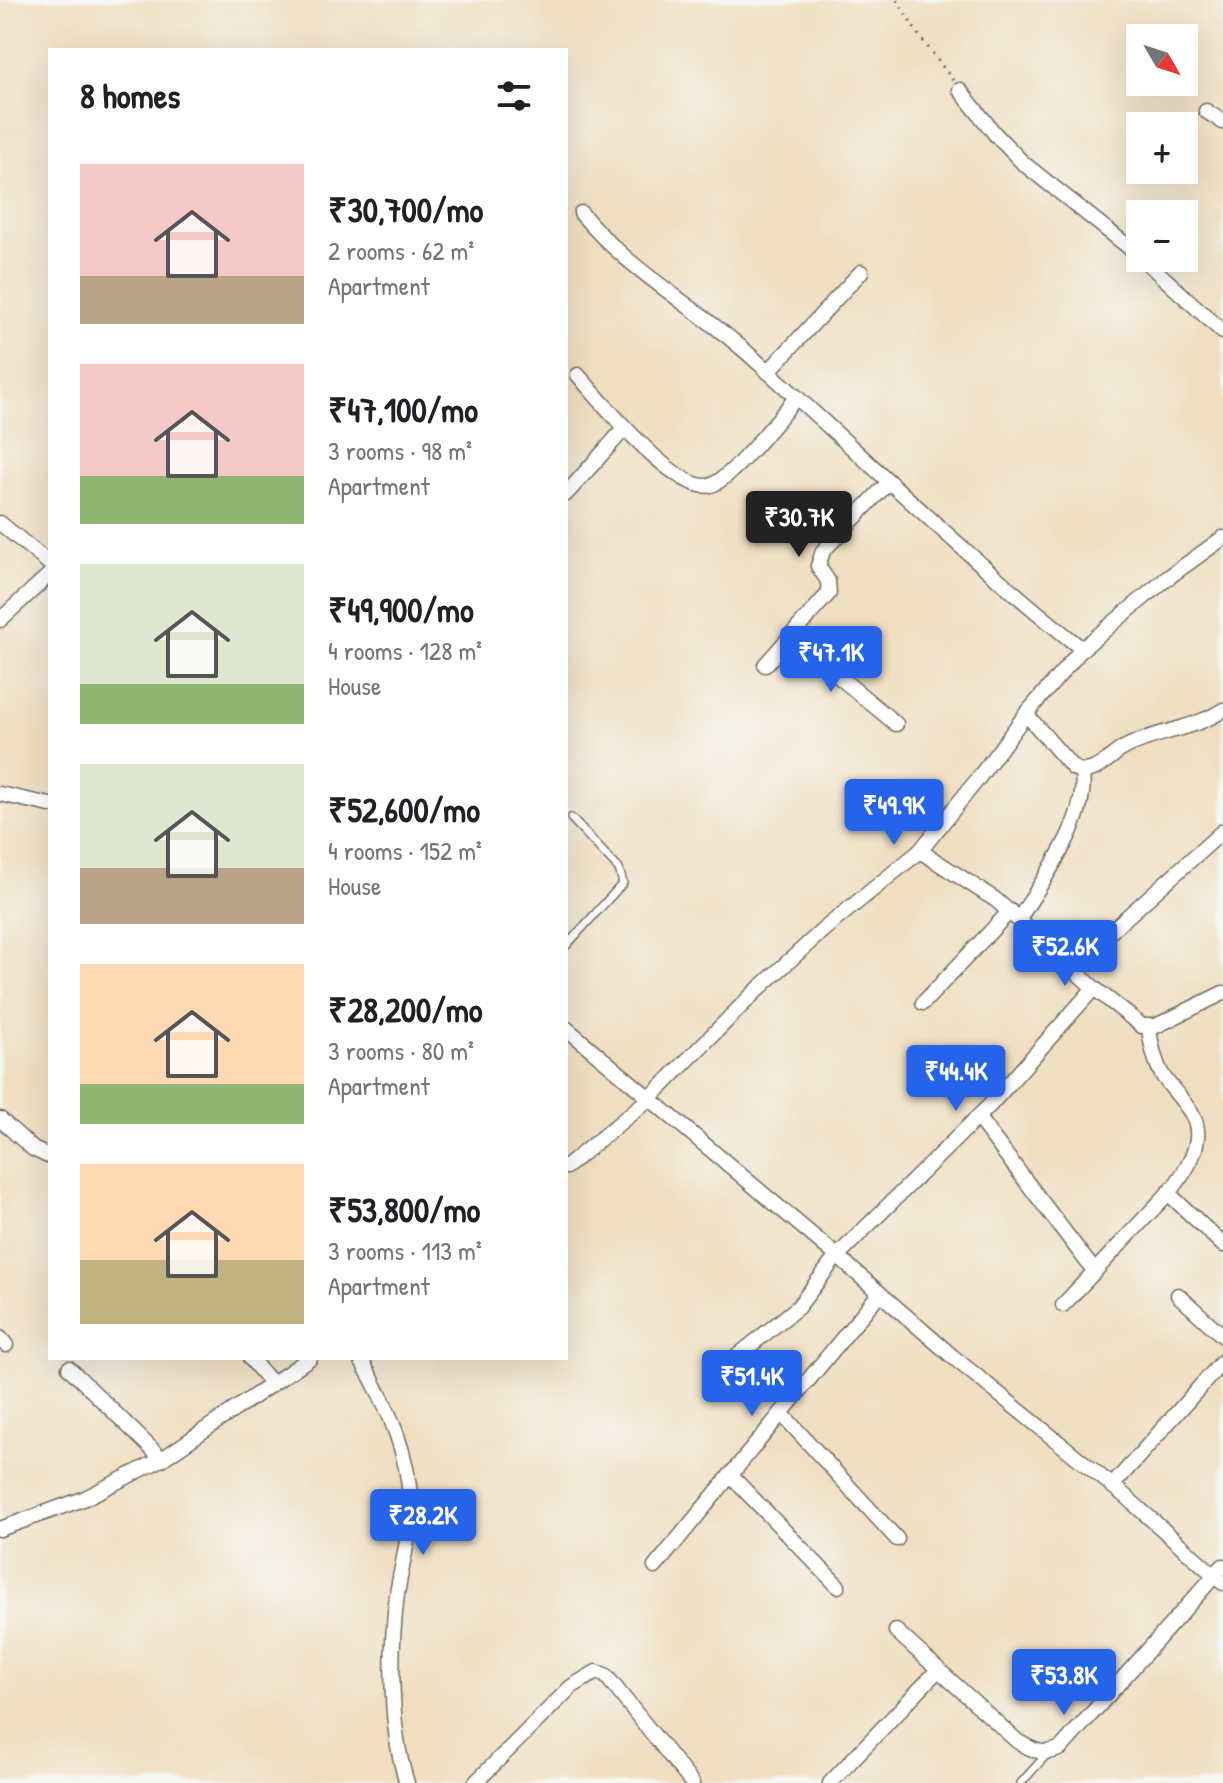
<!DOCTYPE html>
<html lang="en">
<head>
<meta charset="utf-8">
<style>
	body { margin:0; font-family:"Patrick Hand",sans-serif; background:#f2f2f2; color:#202124; height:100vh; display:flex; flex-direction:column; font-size:30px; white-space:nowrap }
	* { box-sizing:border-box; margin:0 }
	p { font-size:26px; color:#757577 }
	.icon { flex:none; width:44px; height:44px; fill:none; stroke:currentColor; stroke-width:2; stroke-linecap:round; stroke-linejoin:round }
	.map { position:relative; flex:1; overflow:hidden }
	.details { position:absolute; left:48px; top:48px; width:520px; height:1312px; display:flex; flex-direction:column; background:#fff; border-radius:0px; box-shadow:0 8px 32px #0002 }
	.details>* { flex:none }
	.needle { width:52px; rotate:129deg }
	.fabs { position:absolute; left:1126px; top:24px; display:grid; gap:16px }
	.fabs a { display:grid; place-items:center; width:72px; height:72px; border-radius:0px; background:#fff; box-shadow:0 8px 32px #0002; font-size:40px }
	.price { position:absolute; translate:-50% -68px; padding:0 18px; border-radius:8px; background:#2563eb; color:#fff; font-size:26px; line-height:52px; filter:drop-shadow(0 2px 4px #0008) }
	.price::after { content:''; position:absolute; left:50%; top:48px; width:24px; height:18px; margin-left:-12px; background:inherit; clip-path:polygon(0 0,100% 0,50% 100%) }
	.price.selected { background:#222; color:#fff }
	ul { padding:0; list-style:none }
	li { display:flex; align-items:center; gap:24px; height:200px; padding:0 32px }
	li span { display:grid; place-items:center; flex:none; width:224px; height:160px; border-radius:0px; color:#555 }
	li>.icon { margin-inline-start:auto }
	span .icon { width:96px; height:96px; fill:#fffc; stroke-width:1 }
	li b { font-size:34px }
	h2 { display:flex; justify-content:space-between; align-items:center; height:96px; padding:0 32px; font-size:34px }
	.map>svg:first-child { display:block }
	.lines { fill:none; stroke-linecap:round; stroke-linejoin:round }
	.lane-casing { stroke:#706a5f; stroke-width:10 }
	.street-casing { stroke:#706a5f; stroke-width:17 }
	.path { stroke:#706a5f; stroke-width:3; stroke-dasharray:2 6; stroke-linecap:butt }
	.lane { stroke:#fff; stroke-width:7 }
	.street { stroke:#fff; stroke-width:14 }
</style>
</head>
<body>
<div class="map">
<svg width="1223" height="1783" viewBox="0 0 1223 1783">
	<rect width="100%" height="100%" fill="#f6f6f2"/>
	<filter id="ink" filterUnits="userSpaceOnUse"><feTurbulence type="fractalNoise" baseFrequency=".0125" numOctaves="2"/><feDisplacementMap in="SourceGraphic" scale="16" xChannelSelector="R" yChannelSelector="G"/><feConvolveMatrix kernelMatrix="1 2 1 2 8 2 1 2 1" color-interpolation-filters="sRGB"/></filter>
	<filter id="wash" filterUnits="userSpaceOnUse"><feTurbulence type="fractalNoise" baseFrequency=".006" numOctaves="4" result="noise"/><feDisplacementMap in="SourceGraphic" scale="32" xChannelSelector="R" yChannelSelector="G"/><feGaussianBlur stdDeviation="1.8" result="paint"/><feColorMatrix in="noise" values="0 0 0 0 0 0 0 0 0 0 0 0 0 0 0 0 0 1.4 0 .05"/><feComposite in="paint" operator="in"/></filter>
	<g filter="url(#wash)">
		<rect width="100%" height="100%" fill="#f0dec0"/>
	</g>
	<g filter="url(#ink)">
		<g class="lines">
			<defs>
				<g id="lane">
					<polyline points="566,946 623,883 619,869 571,818"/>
					<polyline points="1021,1783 1047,1754"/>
				</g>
				<g id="street">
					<polyline points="960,90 995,134 1023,163 1140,256"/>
					<polyline points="1206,111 1223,122"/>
					<path d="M581,213C627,269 690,303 744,350C857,450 964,555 1082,649"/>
					<polyline points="1142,258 1223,332"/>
					<polyline points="768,372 861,272"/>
					<path d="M578,375C599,399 678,496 711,485C733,478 779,417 797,397"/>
					<polyline points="566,494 625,428"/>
					<polyline points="0,523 50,564"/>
					<polyline points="0,620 50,574"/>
					<polyline points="790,636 896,724"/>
					<polyline points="765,665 829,593 828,581 818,566 823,551 888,483"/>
					<path d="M1026,714L1073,768C1093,778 1106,759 1122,749C1154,731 1193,730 1223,710"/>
					<polyline points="0,794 50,805"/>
					<polyline points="920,851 996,900 1094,988 1142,1026 1156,1026 1223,993"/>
					<path d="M1019,919C1043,879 1089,820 1082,773"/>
					<polyline points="1071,967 1223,831"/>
					<polyline points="923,1003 1010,911"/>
					<polyline points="566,1028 837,1256 953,1357 1125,1496 1223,1583"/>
					<polyline points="978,1118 1095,1272"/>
					<polyline points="0,1119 33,1149 50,1157"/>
					<polyline points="566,1167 650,1098 754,993 823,930 920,851 977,780 1026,714 1082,649 1166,579 1223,538"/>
					<polyline points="1168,1193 1223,1245"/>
					<polyline points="1178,1295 1223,1336"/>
					<path d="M1063,1305L1173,1188C1185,1172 1199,1151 1197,1130C1196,1111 1173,1092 1163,1076C1154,1061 1151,1045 1149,1028"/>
					<polyline points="0,1338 6,1345"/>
					<polyline points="250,1358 272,1384"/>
					<path d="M360,1358C385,1400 409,1452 410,1502C411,1533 402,1563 397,1594C390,1651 389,1728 407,1783"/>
					<polyline points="735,1358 798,1307 837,1256 990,1105 1094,988"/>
					<polyline points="69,1368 162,1459"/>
					<polyline points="781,1413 897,1539"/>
					<polyline points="730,1475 838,1586"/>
					<polyline points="1112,1486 1223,1361"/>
					<polyline points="0,1529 83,1499 162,1459 310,1358"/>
					<polyline points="655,1567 879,1294"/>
					<path d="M896,1631L1017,1741C1034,1751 1043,1756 1061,1748L1223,1566"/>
					<polyline points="475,1783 571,1687 596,1672 605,1675 611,1682 692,1783"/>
					<polyline points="830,1783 938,1670"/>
				</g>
			</defs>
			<!-- lane casing -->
			<use href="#lane" class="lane-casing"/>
			<!-- street casing -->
			<use href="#street" class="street-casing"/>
			<!-- path -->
			<polyline class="path" points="897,0 917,33 953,80"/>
			<!-- lane -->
			<use href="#lane" class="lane"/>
			<!-- street -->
			<use href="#street" class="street"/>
		</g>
	</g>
</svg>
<div class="fabs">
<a><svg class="needle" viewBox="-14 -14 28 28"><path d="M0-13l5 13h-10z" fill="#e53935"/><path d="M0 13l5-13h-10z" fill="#757577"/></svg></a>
<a>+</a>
<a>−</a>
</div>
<b class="price selected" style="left:799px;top:559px">₹30.7K</b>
<b class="price" style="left:831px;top:694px">₹47.1K</b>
<b class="price" style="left:894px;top:847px">₹49.9K</b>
<b class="price" style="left:1065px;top:988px">₹52.6K</b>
<b class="price" style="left:956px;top:1113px">₹44.4K</b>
<b class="price" style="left:752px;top:1418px">₹51.4K</b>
<b class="price" style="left:423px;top:1557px">₹28.2K</b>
<b class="price" style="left:1064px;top:1717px">₹53.8K</b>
<section class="details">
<h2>8 homes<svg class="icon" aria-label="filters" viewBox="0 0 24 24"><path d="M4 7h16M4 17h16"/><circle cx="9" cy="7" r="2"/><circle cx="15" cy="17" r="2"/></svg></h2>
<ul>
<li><span style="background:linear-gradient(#f6c9c9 70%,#b9a48a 0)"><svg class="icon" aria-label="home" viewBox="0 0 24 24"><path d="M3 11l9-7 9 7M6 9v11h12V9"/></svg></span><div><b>₹30,700/mo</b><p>2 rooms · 62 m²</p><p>Apartment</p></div></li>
<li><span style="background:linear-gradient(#f6c9c9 70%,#8fb573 0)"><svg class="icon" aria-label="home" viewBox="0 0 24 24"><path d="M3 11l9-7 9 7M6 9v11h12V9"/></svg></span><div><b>₹47,100/mo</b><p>3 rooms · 98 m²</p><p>Apartment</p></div></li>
<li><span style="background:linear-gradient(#dfe7d0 75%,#8fb573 0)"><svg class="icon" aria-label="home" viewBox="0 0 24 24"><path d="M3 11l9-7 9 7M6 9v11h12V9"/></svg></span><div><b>₹49,900/mo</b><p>4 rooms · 128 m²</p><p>House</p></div></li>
<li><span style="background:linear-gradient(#dfe7d0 65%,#b9a48a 0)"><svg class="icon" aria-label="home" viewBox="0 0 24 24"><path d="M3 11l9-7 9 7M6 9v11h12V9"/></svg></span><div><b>₹52,600/mo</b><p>4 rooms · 152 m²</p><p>House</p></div></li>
<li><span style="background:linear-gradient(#ffd9b3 75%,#8fb573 0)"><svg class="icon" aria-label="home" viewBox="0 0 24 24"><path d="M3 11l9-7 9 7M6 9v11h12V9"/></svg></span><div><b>₹28,200/mo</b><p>3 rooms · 80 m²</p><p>Apartment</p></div></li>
<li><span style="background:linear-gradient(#ffd9b3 60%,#c2b280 0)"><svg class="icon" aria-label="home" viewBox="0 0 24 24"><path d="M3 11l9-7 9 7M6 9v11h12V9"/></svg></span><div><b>₹53,800/mo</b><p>3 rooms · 113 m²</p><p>Apartment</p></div></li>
</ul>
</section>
</div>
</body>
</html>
